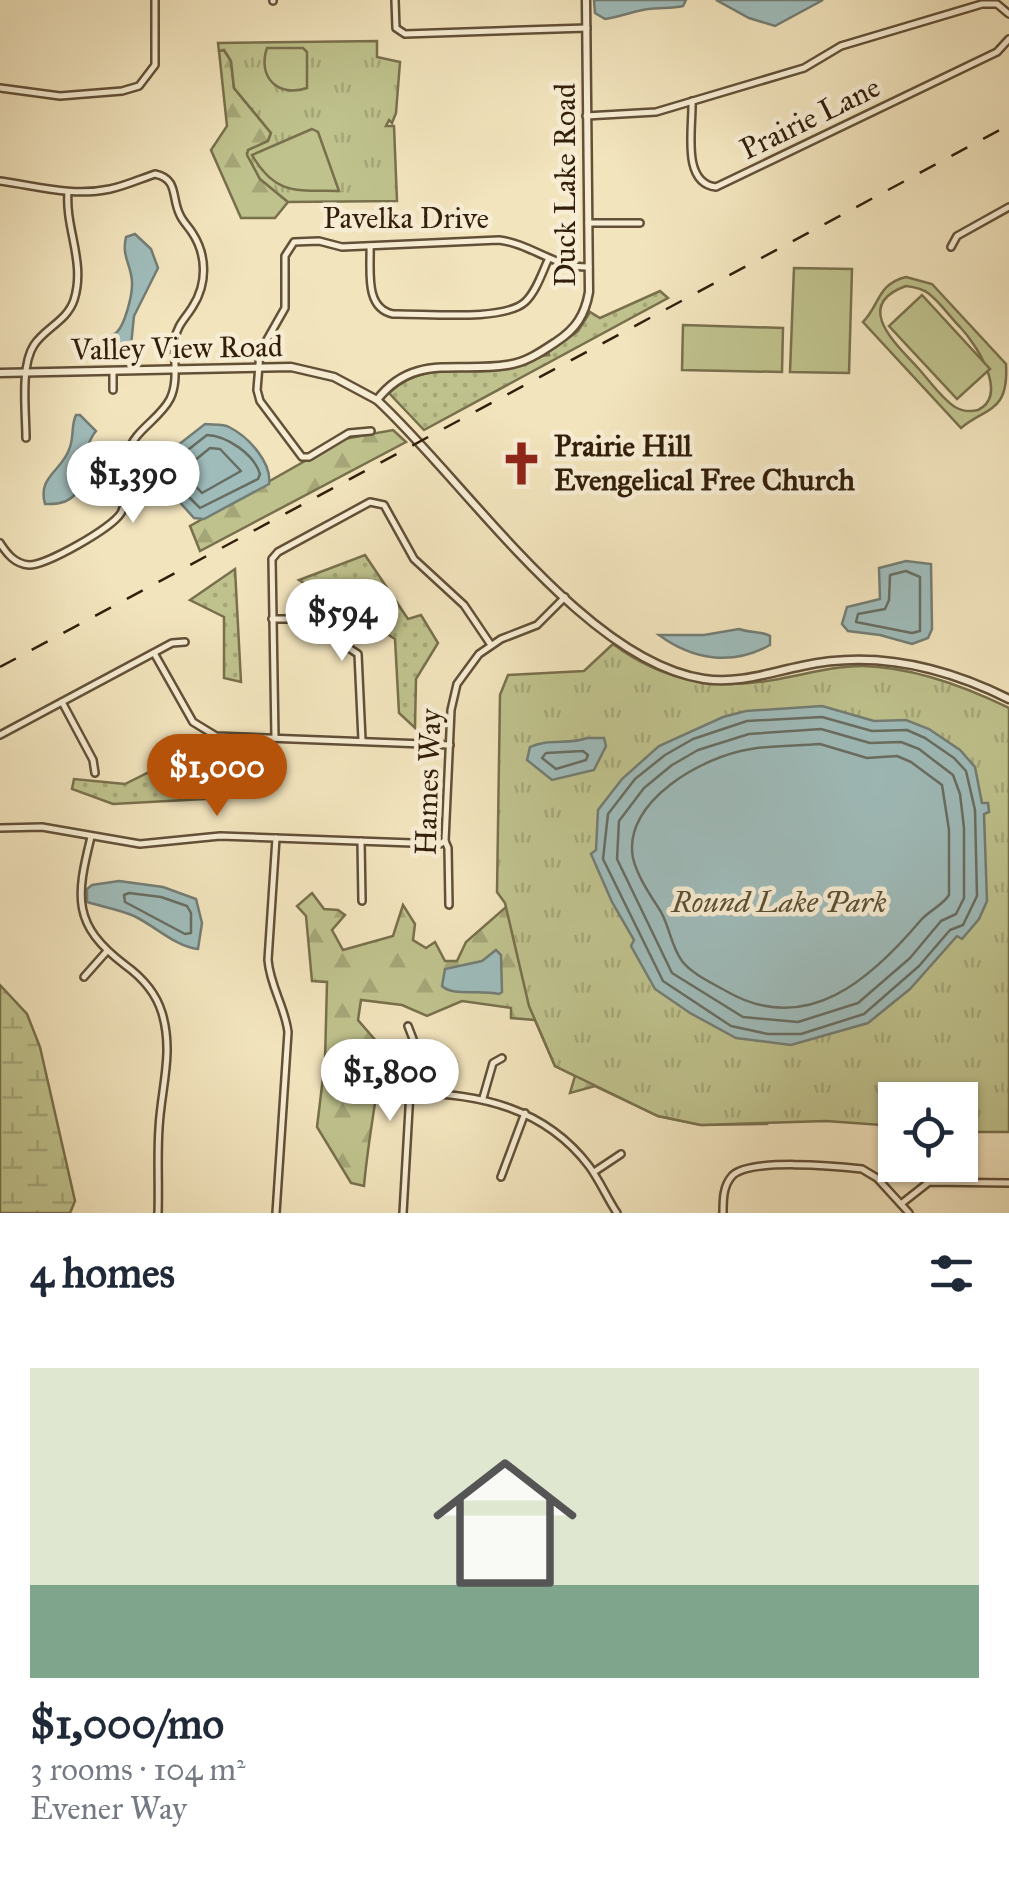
<!DOCTYPE html>
<html lang="en">
<head>
<meta charset="utf-8">
<style>
	body { margin:0; font-family:"IM FELL Great Primer",serif; background:#f2f2f3; color:#1f2937; height:100vh; display:flex; flex-direction:column; font-size:38px; white-space:nowrap }
	* { box-sizing:border-box; margin:0 }
	p { font-size:32px; color:#747a83 }
	.icon { flex:none; width:55px; height:55px; fill:none; stroke:currentColor; stroke-width:2; stroke-linecap:round; stroke-linejoin:round }
	.map { position:relative; height:1213px; overflow:hidden }
	.details { display:flex; flex-direction:column; background:#fff; flex:1 }
	.details>* { flex:none }
	.fabs { position:absolute; left:878px; top:1082px; display:grid; gap:20px }
	.fabs a { display:grid; place-items:center; width:100px; height:100px; border-radius:0px; background:#fff; box-shadow:0 2px 8px #0004; font-size:50px }
	.price { position:absolute; translate:-50% -85px; padding:0 22px; border-radius:35px; background:#fff; color:#222; font-size:32px; line-height:65px; filter:drop-shadow(0 2px 5px #0008) }
	.price::after { content:''; position:absolute; left:50%; top:60px; width:30px; height:22px; margin-left:-15px; background:inherit; clip-path:polygon(0 0,100% 0,50% 100%) }
	.price.selected { background:#b45309; color:#fff }
	ul { padding:0; list-style:none }
	li { display:grid; align-content:center; gap:20px; height:530px; padding:0 30px }
	li span { display:grid; place-items:center; height:310px; border-radius:0px; color:#555 }
	li>.icon { margin-inline-start:auto }
	span .icon { width:180px; height:180px; fill:#fffc; stroke-width:1 }
	li b { font-size:42px }
	h2 { display:flex; justify-content:space-between; align-items:center; height:120px; padding:0 30px; font-size:42px }
	.map>svg:first-child { display:block }
	.grass { fill:url(#grass-dots); stroke:#78704c; stroke-width:2.5 }
	.forest { fill:url(#forest-firs); stroke:#78704c; stroke-width:2.5 }
	.wetland { fill:url(#wetland-marsh); stroke:#78704c; stroke-width:2.5 }
	.park { fill:url(#park-tufts); stroke:#78704c; stroke-width:2.5 }
	.pitch { fill:#bfc28d; stroke:#78704c; stroke-width:2.5; fill-rule:evenodd }
	.water { fill:#9fbcbb; stroke:#737d74; stroke-width:2.5 }
	.lines { fill:none; stroke-linecap:round; stroke-linejoin:round }
	.shore { stroke:#686d62; stroke-width:2.5 }
	.minor-casing { stroke:#625037; stroke-width:10 }
	.tertiary-casing { stroke:#625037; stroke-width:11 }
	.minor { stroke:#f7edd4; stroke-width:5 }
	.tertiary { stroke:#f7edd4; stroke-width:6 }
	.rail { stroke:#321e0a; stroke-width:2.5; stroke-dasharray:18 18; stroke-linecap:butt }
	.labels { text-anchor:middle; stroke-width:9; stroke-linejoin:round; paint-order:stroke }
	.street-label { font-size:30px; fill:#321e0a; stroke:#f7edd4 }
	.poi-label { font-size:30px; font-weight:bold; fill:#321e0a; stroke:#f7edd4; text-anchor:start }
	.park-label { font-size:30px; font-style:italic; fill:#5c4f31; stroke:#f7edd4 }
</style>
</head>
<body>
<div class="map">
<svg width="1009" height="1213" viewBox="0 0 1009 1213">
	<defs>
		<pattern id="grass-dots" width="8" height="8" patternUnits="userSpaceOnUse" patternTransform="scale(2.5)"><rect width="8" height="8" fill="#bfc28d"/><path d="M2 2h.1M6 6h.1" fill="none" stroke="#a5a678" stroke-width="1.8" stroke-linecap="round"/></pattern>
		<pattern id="forest-firs" width="22" height="20" patternUnits="userSpaceOnUse" patternTransform="scale(2.5)"><rect width="22" height="20" fill="#bfc28d"/><path d="M5 1l3.5 6h-7zM16 11l3.5 6h-7z" fill="#a5a678"/></pattern>
		<pattern id="wetland-marsh" width="20" height="14" patternUnits="userSpaceOnUse" patternTransform="scale(2.5)"><rect width="20" height="14" fill="#bfc28d"/><path d="M1 5h8M5 5V1M11 12h8M15 12V8" fill="none" stroke="#a5a678"/></pattern>
		<pattern id="park-tufts" width="24" height="20" patternUnits="userSpaceOnUse" patternTransform="scale(2.5)"><rect width="24" height="20" fill="#bfc28d"/><path d="M3 7l-1-3M5 7V3M7 7l1-3M15 17l-1-3M17 17v-4M19 17l1-3" fill="none" stroke="#a5a678"/></pattern>
	</defs>
	<rect width="100%" height="100%" fill="#f2e4bd"/>
	<filter id="stains"><feTurbulence type="fractalNoise" baseFrequency=".002" numOctaves="4"/><feColorMatrix values="0 0 0 0 .2 0 0 0 0 .09 0 0 0 0 .02 0 0 0 .5 -.17"/></filter>
	<radialGradient id="worn" r=".72"><stop offset=".6" stop-color="#630" stop-opacity="0"/><stop offset="1" stop-color="#630" stop-opacity=".3"/></radialGradient>
	<!-- grass -->
	<g class="grass">
		<path d="M660,291L668,298L424,430L389,393C423,361 461,374 504,369C519,367 535,355 549,355L548,352L578,331L590,312L600,318Z"/>
		<polygon points="365,555 408,619 421,615 438,643 416,679 415,728 399,713 395,639 299,580"/>
		<polygon points="235,569 241,682 224,678 224,617 190,600"/>
		<polygon points="179,757 186,780 221,785 222,798 113,804 72,789 74,779 125,784"/>
	</g>
	<!-- forest -->
	<g class="forest">
		<polygon points="224,50 231,61 234,88 271,133 268,141 247,153 260,179 288,202 275,218 241,218 211,150 227,126 219,51"/>
		<polygon points="393,430 406,442 200,551 190,526 344,439"/>
		<path d="M312,893L324,909L338,910L345,915L332,930L343,950L393,936L403,905L415,924L413,940L426,948L435,942L445,961H457L466,942L506,907L573,915L766,1124L701,1125L658,1116L595,1086L570,1093L575,1076L555,1066L535,1020L511,1018V1008L462,1001L427,1016L402,1005L361,1000L358,1020L383,1049C377,1095 368,1140 364,1186L351,1183L317,1127L325,1061L327,982L312,981L306,916L297,906Z"/>
	</g>
	<!-- wetland -->
	<polygon class="wetland" points="0,985 27,1014 40,1047 75,1201 70,1213 0,1213"/>
	<!-- park -->
	<g class="park">
		<polygon points="377,41 377,57 400,62 396,113 392,123 389,120 386,126 394,126 397,201 288,202 260,179 247,155 248,150 268,141 271,133 234,88 231,61 224,50 219,51 218,43"/>
		<path d="M613,644C664,682 717,691 779,679C807,674 834,666 862,666C913,667 964,686 1009,708V1132H960V1100H895V1126L826,1121L701,1125L658,1116L555,1066L529,1006L505,903L497,892L500,695L508,675L584,671Z"/>
	</g>
	<!-- pitch -->
	<g class="pitch">
		<path d="M267,48H303L307,52V88C278,98 257,77 267,48Z"/>
		<path d="M312,129L318,132L339,191C297,190 276,196 252,155Z"/>
		<polygon points="794,268 852,269 849,373 790,372"/>
		<path d="M906,277L932,284L1006,364C1009,414 985,407 961,428L863,322C880,305 877,284 906,277ZM906,286C914,287 921,288 928,293C940,302 949,316 960,327C977,345 1009,395 978,410C970,412 962,411 955,407C941,398 929,380 918,368C896,344 852,305 906,286Z"/>
		<polygon points="922,295 990,369 957,399 889,326"/>
		<polygon points="683,325 783,328 782,372 682,370"/>
	</g>
	<!-- water -->
	<g class="water">
		<path d="M594,0H686L683,6C671,9 660,7 648,9C633,11 620,17 605,19L595,13Z"/>
		<polygon points="716,0 823,0 775,26 749,18"/>
		<path d="M135,234L151,249L158,268L134,316L131,345L112,351L100,349C106,339 109,338 117,332C125,324 132,296 132,285C133,267 121,258 126,237Z"/>
		<path d="M76,415H80L96,431C74,457 97,507 45,504C37,476 63,471 70,447C74,436 71,425 76,415Z"/>
		<path d="M205,424C212,425 223,424 229,427C249,437 272,463 269,484L204,519L194,518L166,487L164,456Z"/>
		<polygon points="906,561 931,564 932,629 928,638 912,644 880,635 848,631 842,624 847,607 880,599 879,568"/>
		<path d="M739,629C749,633 763,631 770,636V645C732,666 693,660 659,635H704Z"/>
		<polygon points="822,706 874,721 906,720 929,729 960,750 975,767 982,803 988,803 989,812 984,814 987,901 979,919 962,939 957,936 910,989 868,1023 791,1045 736,1038 690,1013 655,989 631,946 634,940 612,902 591,854 596,850 598,810 622,779 659,746 723,717 746,711"/>
		<path d="M587,738H604L606,746L594,770L552,780L527,760L530,747C548,738 570,745 587,738Z"/>
		<path d="M119,881L163,887L196,899L202,923L198,949C176,947 155,926 134,916C118,909 103,907 87,902V889L92,885Z"/>
		<path d="M496,950L501,955L502,992L499,994C479,989 453,997 442,986L445,969L482,961Z"/>
	</g>
	<g class="lines">
		<!-- shore -->
		<g class="shore">
			<path d="M207,435C227,436 254,454 260,474L258,479L200,508L176,484L175,460Z"/>
			<polygon points="210,448 220,449 241,471 202,493 189,479 188,466"/>
			<polygon points="906,571 920,577 920,631 912,633 856,622 858,614 885,609 889,600 890,575"/>
			<polygon points="822,717 872,731 907,730 925,738 954,758 966,771 975,810 977,896 963,925 950,930 919,966 864,1014 801,1034 768,1034 731,1026 663,981 603,859 608,814 635,779 665,755 693,739 747,721"/>
			<polygon points="821,729 870,743 901,742 919,749 953,775 960,794 964,828 964,898 956,914 941,921 910,958 858,1003 798,1022 743,1017 672,973 617,859 619,821 644,788 672,765 698,750 749,734"/>
			<path d="M820,744L867,758L897,756L911,762L942,785L949,830V895C943,905 930,910 921,920C872,978 807,1038 726,991C712,983 692,974 682,961C671,946 670,928 661,912C651,896 637,876 633,858C622,801 704,756 751,749C773,745 798,746 820,744Z"/>
			<polygon points="583,751 588,755 586,760 556,769 542,758 546,753"/>
			<polygon points="129,893 161,897 187,906 191,913 191,933 185,934 125,902 124,895"/>
		</g>
		<defs>
			<g id="minor">
				<polyline points="395,0 396,28 405,34 587,28"/>
				<polyline points="273,1 273,0"/>
				<polyline points="0,88 60,96 122,91 139,86 155,65 155,0"/>
				<path d="M692,101C693,128 681,183 716,187L997,52L1009,39"/>
				<polyline points="586,116 656,112 804,68 841,46 982,4 997,4 1009,14"/>
				<path d="M0,181C37,186 72,197 110,189C125,186 140,179 155,174C179,179 171,198 180,215C183,222 189,227 193,234C207,256 207,284 193,306C186,318 177,325 175,339C173,358 179,381 170,399C159,420 134,430 128,453C123,473 131,494 121,513C112,528 47,565 29,565C15,564 7,554 0,543"/>
				<polyline points="588,223 640,223"/>
				<path d="M370,246C371,270 364,308 393,314C423,313 503,322 525,302C536,292 542,273 548,260"/>
				<polyline points="951,247 957,236 1009,207"/>
				<polyline points="113,371 113,390"/>
				<path d="M371,431L349,433L309,457H302L260,401L257,390L260,352L285,308V256L294,242L319,241L342,247L499,240C532,244 554,268 589,267"/>
				<path d="M26,438C26,413 20,366 34,345C45,328 67,321 74,300C86,262 65,229 68,192"/>
				<polyline points="272,619 304,619 358,654 362,740"/>
				<polyline points="154,653 193,722 216,736 450,745"/>
				<polyline points="62,702 93,760 95,773"/>
				<polyline points="0,735 172,643 185,642"/>
				<polyline points="275,738 272,559 278,552 370,502 384,505 414,559 464,605 491,645"/>
				<polyline points="0,828 42,827 140,844 220,836 440,844 445,841"/>
				<path d="M91,837C76,897 72,925 125,965C143,978 156,993 162,1013C174,1053 161,1088 159,1128C157,1156 159,1185 158,1213"/>
				<path d="M276,838L268,960C270,986 285,1007 288,1032L276,1213"/>
				<polyline points="361,841 362,901"/>
				<polyline points="449,905 448,848 445,841 451,710 457,684 479,654 501,639 537,625 565,597"/>
				<polyline points="84,977 107,951"/>
				<path d="M410,1093C479,1093 545,1108 589,1166C600,1181 607,1198 617,1213"/>
				<polyline points="483,1098 493,1063 502,1058"/>
				<polyline points="594,1172 621,1154"/>
				<polyline points="501,1177 525,1113"/>
				<polyline points="901,1204 929,1182 1009,1183"/>
				<polyline points="403,1213 413,1039 408,1026"/>
				<path d="M723,1213C723,1200 723,1186 732,1176C749,1158 837,1166 862,1169L877,1178L909,1213"/>
			</g>
			<g id="tertiary">
				<path d="M0,373L291,367L334,377L377,400C464,480 584,661 704,679C739,684 768,673 802,666C873,650 945,667 1009,699"/>
				<path d="M377,400C413,353 457,373 507,365C525,363 541,352 556,342C576,329 585,315 589,292L586,0"/>
			</g>
		</defs>
		<!-- minor casing -->
		<use href="#minor" class="minor-casing"/>
		<!-- tertiary casing -->
		<use href="#tertiary" class="tertiary-casing"/>
		<!-- minor -->
		<use href="#minor" class="minor"/>
		<!-- tertiary -->
		<use href="#tertiary" class="tertiary"/>
		<!-- rail -->
		<polyline class="rail" points="0,667 1009,125"/>
	</g>
	<!-- icons -->
	<defs>
		<symbol id="church-bare" viewBox="-9 -9 18 18"><path d="M-1.2-6h2.4v3.5h3.3v2.4h-3.3V6h-2.4V-.1h-3.3v-2.4h3.3Z" fill="#8f2418" stroke="#f7edd4" stroke-width="2.5" paint-order="stroke"/></symbol>
	</defs>
	<g fill-rule="evenodd">
		<use href="#church-bare" x="490" y="432" width="63" height="63"/>
	</g>
	<g class="labels">
		<!-- street labels -->
		<g class="street-label">
			<text transform="translate(810 118) rotate(-26)" y="10">Prairie Lane</text>
			<text transform="translate(565 185) rotate(-90)" y="10">Duck Lake Road</text>
			<text x="406" y="228">Pavelka Drive</text>
			<text transform="translate(177 348) rotate(-1)" y="10">Valley View Road</text>
			<text transform="translate(428 782) rotate(-88)" y="10">Hames Way</text>
		</g>
		<!-- poi labels -->
		<g class="poi-label">
			<text x="554" y="456">Prairie Hill<tspan x="554" dy="34">Evengelical Free Church</tspan></text>
		</g>
		<!-- park labels -->
		<g class="park-label">
			<text x="779" y="912">Round Lake Park</text>
		</g>
	</g>
	<rect width="100%" height="100%" filter="url(#stains)"/>
	<rect width="100%" height="100%" fill="url(#worn)"/>
</svg>
<div class="fabs">
<a><svg class="icon" aria-label="locate" viewBox="0 0 24 24"><circle cx="12" cy="12" r="6"/><path d="M12 2v4M12 18v4M2 12h4M18 12h4"/></svg></a>
</div>
<b class="price" style="left:133px;top:526px">$1,390</b>
<b class="price" style="left:342px;top:664px">$594</b>
<b class="price selected" style="left:217px;top:819px">$1,000</b>
<b class="price" style="left:390px;top:1124px">$1,800</b>
</div>
<section class="details">
<h2>4 homes<svg class="icon" aria-label="filters" viewBox="0 0 24 24"><path d="M4 7h16M4 17h16"/><circle cx="9" cy="7" r="2"/><circle cx="15" cy="17" r="2"/></svg></h2>
<ul>
<li><span style="background:linear-gradient(#dfe7d0 70%,#7fa58c 0)"><svg class="icon" aria-label="home" viewBox="0 0 24 24"><path d="M3 11l9-7 9 7M6 9v11h12V9"/></svg></span><div><b>$1,000/mo</b><p>3 rooms · 104 m²</p><p>Evener Way</p></div></li>
</ul>
</section>
</body>
</html>
